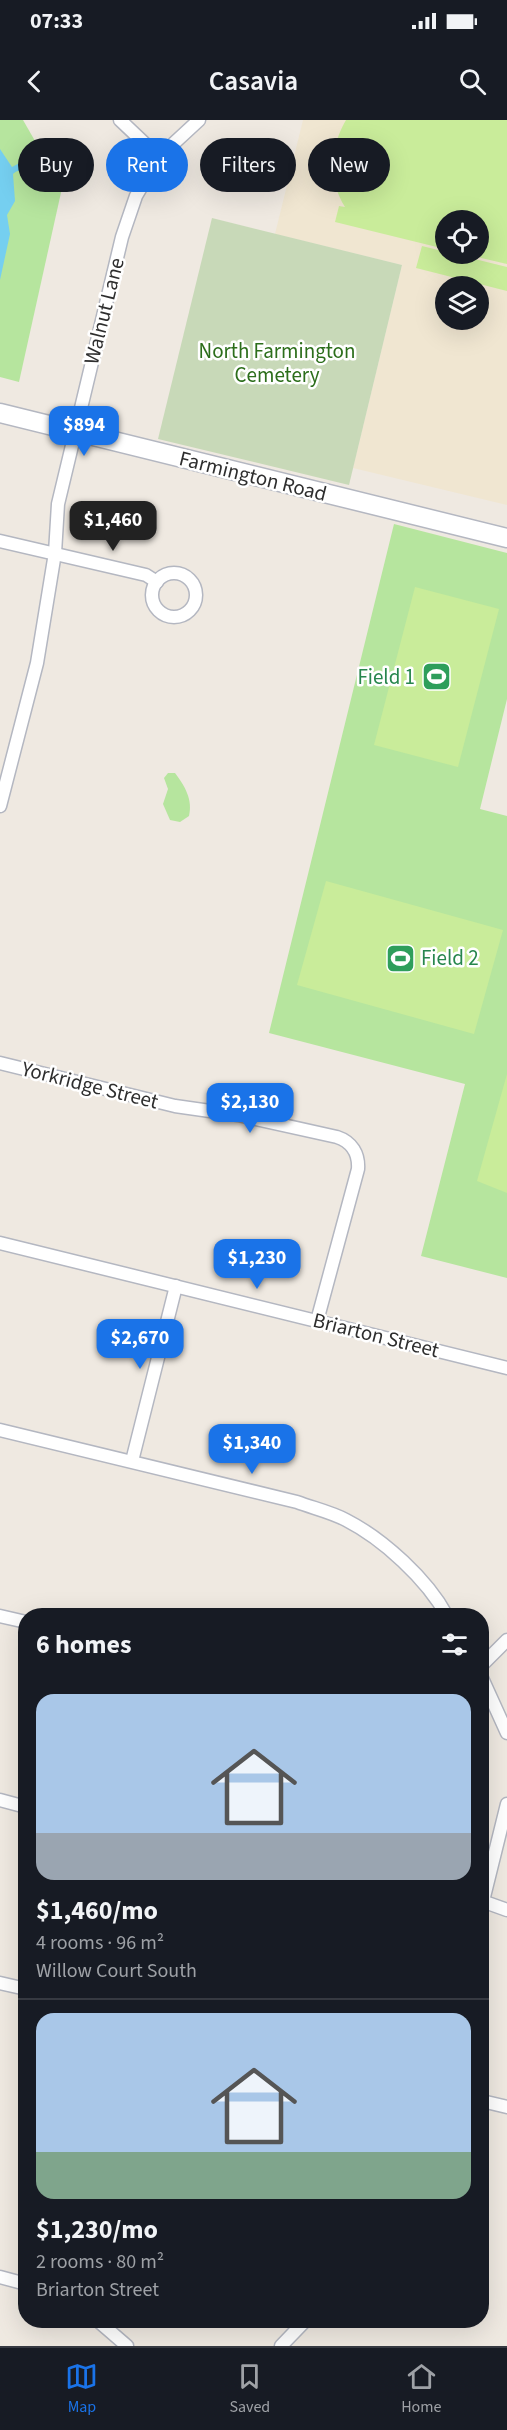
<!DOCTYPE html>
<html lang="en">
<head>
<meta charset="utf-8">
<style>
	body { margin:0; font-family:"Source Sans 3",sans-serif; background:#20242c; color:#f1f3f6; height:100vh; display:flex; flex-direction:column; font-size:22px; white-space:nowrap }
	* { box-sizing:border-box; margin:0 }
	p { font-size:20px; color:#9ea1a6 }
	.icon { flex:none; width:33px; height:33px; fill:none; stroke:currentColor; stroke-width:2; stroke-linecap:round; stroke-linejoin:round }
	.map { position:relative; flex:1; overflow:hidden }
	.details { position:absolute; left:18px; top:1488px; width:471px; height:720px; display:flex; flex-direction:column; background:#171b24; border-radius:24px; box-shadow:0 6px 24px #0002 }
	.details>* { flex:none }
	.banner { position:absolute; left:18px; top:18px; width:471px; height:54px; display:flex; gap:12px }
	.fabs { position:absolute; left:435px; top:90px; display:grid; gap:12px }
	.fabs a { display:grid; place-items:center; width:54px; height:54px; border-radius:50%; background:#171b24; box-shadow:0 6px 24px #0002; font-size:30px }
	.price { position:absolute; translate:-50% -51px; padding:0 14px; border-radius:12px; background:#1a73e8; color:#fff; font-size:20px; line-height:39px; filter:drop-shadow(0 2px 3px #0008) }
	.price::after { content:''; position:absolute; left:50%; top:36px; width:18px; height:14px; margin-left:-9px; background:inherit; clip-path:polygon(0 0,100% 0,50% 100%) }
	.price.selected { background:#222; color:#fff }
	ul { padding:0; list-style:none }
	li { display:grid; align-content:center; gap:12px; height:318px; padding:0 18px }
	li+li { border-top:2px solid #363941 }
	li span { display:grid; place-items:center; height:186px; border-radius:18px; color:#555 }
	li>.icon { margin-inline-start:auto }
	span .icon { width:108px; height:108px; fill:#fffc; stroke-width:1 }
	li b { font-size:26px }
	h2 { display:flex; justify-content:space-between; align-items:center; height:72px; padding:0 18px; font-size:26px }
	.pill { padding:0 21px; border-radius:27px; background:#171b24; box-shadow:0 6px 24px #0002; font-size:21px; line-height:54px }
	.pill.selected { background:#1a73e8; color:#fff }
	.status { display:flex; justify-content:space-between; align-items:center; height:42px; padding:0 30px; background:#171b24; direction:ltr }
	.status svg { height:16px; fill:currentColor }
	header { display:flex; justify-content:space-between; align-items:center; height:78px; padding:0 18px; background:#171b24; font-size:27px; font-weight:600 }
	.dock { display:flex; justify-content:space-around; align-items:center; height:84px; border-top:2px solid #363941; background:#171b24; font-size:16px; color:#9ea1a6 }
	.dock a { display:grid; justify-items:center; gap:3px }
	.dock .selected { color:#1a73e8 }
	.map>svg:first-child { display:block }
	.education { fill:#f0e6d1; fill-rule:evenodd }
	.green { fill:#b6e59e }
	.cemetery { fill:#c8d9b8 }
	.pitch { fill:#c9ec9a }
	.water { fill:#75cff0 }
	.lines { fill:none; stroke-linecap:round; stroke-linejoin:round }
	.street-casing { stroke:#b4b7c1; stroke-width:15 }
	.secondary-casing { stroke:#b4b7c1; stroke-width:21 }
	.street { stroke:#fff; stroke-width:12 }
	.secondary { stroke:#fff; stroke-width:18 }
	.labels { text-anchor:middle; stroke-width:5; stroke-linejoin:round; paint-order:stroke }
	.street-label { font-size:21px; fill:#2e2e2e; stroke:#fff }
	.park-label { font-size:21px; fill:#2c6e1b; stroke:#fff }
	.leisure-label { font-size:21px; fill:#27864d; stroke:#fff; text-anchor:end }
</style>
</head>
<body>
<div class="status"><b>07:33</b><svg viewBox="0 0 49 12"><path d="M0 12V9h3v3zM5 12V6h3v6zM10 12V3h3v9zM15 12V0h3v12zM26 1h20v11H26zM47 4h2v5h-2z"/></svg></div>
<header><svg class="icon" aria-label="back" viewBox="0 0 24 24"><path d="M15 5l-7 7 7 7"/></svg>Casavia<svg class="icon" aria-label="search" viewBox="0 0 24 24"><circle cx="10" cy="10" r="6"/><path d="M15 15l6 6"/></svg></header>
<div class="map">
<svg width="507" height="2226" viewBox="0 0 507 2226">
	<rect width="100%" height="100%" fill="#efe9e1"/>
	<!-- education -->
	<path class="education" d="M303,0H507V385L353,348L402,145L275,114ZM446,100H478V134H446ZM446,166H478V200H446Z"/>
	<!-- green -->
	<g class="green">
		<polygon points="0,0 23,0 62,68 19,262 0,257"/>
		<polygon points="394,404 507,433 507,579 480,689 507,696 507,1158 421,1136 465,964 269,913"/>
		<path d="M168,653H175C185,666 193,680 189,696L180,702L170,700L163,684L168,669L164,658Z"/>
	</g>
	<!-- cemetery -->
	<polygon class="cemetery" points="212,98 402,145 349,365 158,319"/>
	<!-- pitch -->
	<g class="pitch">
		<path d="M346,0H507V144L464,134H478V100H446L445,129L335,102L339,86L345,87C327,58 330,28 346,0Z"/>
		<polygon points="422,126 507,147 507,171 416,148"/>
		<polygon points="415,467 499,489 458,647 374,625"/>
		<polygon points="326,761 503,810 474,914 297,865"/>
		<polygon points="507,954 507,1073 477,1061"/>
	</g>
	<!-- water -->
	<path class="water" d="M0,29L12,47L31,37C34,52 20,47 13,54L15,81L7,95L10,114L0,160Z"/>
	<g class="lines">
		<defs>
			<g id="street">
				<polyline points="120,0 159,37"/>
				<polyline points="0,421 146,455 157,462"/>
				<circle cx="174" cy="475" r="22"/>
				<polyline points="0,686 37,543 55,433 58,384 122,117 136,76 159,37 199,0"/>
				<path d="M0,943L175,986L238,995L337,1017C352,1022 359,1034 358,1049L317,1201"/>
				<polyline points="0,1123 507,1248"/>
				<path d="M0,1310L297,1382C313,1388 331,1392 346,1400C383,1419 427,1459 447,1496"/>
				<polyline points="132,1341 176,1166"/>
				<polyline points="0,1496 26,1502"/>
				<polyline points="482,1545 507,1520"/>
				<polyline points="482,1558 507,1613"/>
				<polyline points="0,1680 26,1687"/>
				<polyline points="482,1781 507,1790"/>
				<polyline points="483,1781 507,1684"/>
				<polyline points="0,1863 26,1869"/>
				<polyline points="482,1981 507,1987"/>
				<polyline points="0,2157 26,2164"/>
				<polyline points="97,2200 127,2226"/>
				<polyline points="281,2226 306,2200"/>
			</g>
			<polyline id="secondary" points="0,293 507,418"/>
		</defs>
		<!-- street casing -->
		<use href="#street" class="street-casing"/>
		<!-- secondary casing -->
		<use href="#secondary" class="secondary-casing"/>
		<!-- street -->
		<use href="#street" class="street"/>
		<!-- secondary -->
		<use href="#secondary" class="secondary"/>
	</g>
	<!-- icons -->
	<defs>
		<symbol id="stadium-square" viewBox="-11 -11 22 22"><rect x="-9" y="-9" width="18" height="18" rx="4" fill="#2e9e5b" stroke="#fff"/><path d="M0-5a6.5 5 0 1 0 0 10a6.5 5 0 1 0 0-10ZM-3.5-1.8h7v3.6h-7Z" fill="#fff"/></symbol>
	</defs>
	<g fill-rule="evenodd">
		<use href="#stadium-square" x="420" y="540" width="33" height="33"/>
		<use href="#stadium-square" x="384" y="822" width="33" height="33"/>
	</g>
	<g class="labels">
		<!-- street labels -->
		<g class="street-label">
			<text transform="translate(104 191) rotate(-76)" y="7">Walnut Lane</text>
			<text transform="translate(253 356) rotate(14)" y="7">Farmington Road</text>
			<text transform="translate(90 965) rotate(14)" y="7">Yorkridge Street</text>
			<text transform="translate(376 1215) rotate(14)" y="7">Briarton Street</text>
		</g>
		<!-- park labels -->
		<g class="park-label">
			<text x="277" y="238">North Farmington<tspan x="277" dy="24">Cemetery</tspan></text>
		</g>
		<!-- leisure labels -->
		<g class="leisure-label">
			<text x="415" y="564">Field 1</text>
			<text x="421" y="845" text-anchor="start">Field 2</text>
		</g>
	</g>
</svg>
<div class="fabs">
<a><svg class="icon" aria-label="locate" viewBox="0 0 24 24"><circle cx="12" cy="12" r="6"/><path d="M12 2v4M12 18v4M2 12h4M18 12h4"/></svg></a>
<a><svg class="icon" aria-label="layers" viewBox="0 0 24 24"><path d="M12 4l9 5-9 5-9-5zM3 14l9 5 9-5"/></svg></a>
</div>
<b class="price" style="left:84px;top:337px">$894</b>
<b class="price selected" style="left:113px;top:432px">$1,460</b>
<b class="price" style="left:250px;top:1014px">$2,130</b>
<b class="price" style="left:257px;top:1170px">$1,230</b>
<b class="price" style="left:140px;top:1250px">$2,670</b>
<b class="price" style="left:252px;top:1355px">$1,340</b>
<div class="banner">
<a class="pill">Buy</a>
<a class="pill selected">Rent</a>
<a class="pill">Filters</a>
<a class="pill">New</a>
</div>
<section class="details">
<h2>6 homes<svg class="icon" aria-label="filters" viewBox="0 0 24 24"><path d="M4 7h16M4 17h16"/><circle cx="9" cy="7" r="2"/><circle cx="15" cy="17" r="2"/></svg></h2>
<ul>
<li><span style="background:linear-gradient(#a9c7e8 75%,#9aa5b1 0)"><svg class="icon" aria-label="home" viewBox="0 0 24 24"><path d="M3 11l9-7 9 7M6 9v11h12V9"/></svg></span><div><b>$1,460/mo</b><p>4 rooms · 96 m²</p><p>Willow Court South</p></div></li>
<li><span style="background:linear-gradient(#a9c7e8 75%,#7fa58c 0)"><svg class="icon" aria-label="home" viewBox="0 0 24 24"><path d="M3 11l9-7 9 7M6 9v11h12V9"/></svg></span><div><b>$1,230/mo</b><p>2 rooms · 80 m²</p><p>Briarton Street</p></div></li>
</ul>
</section>
</div>
<nav class="dock">
<a class="selected"><svg class="icon" aria-label="map" viewBox="0 0 24 24"><path d="M3 6l6-2 6 2 6-2v14l-6 2-6-2-6 2zM9 4v14M15 6v14"/></svg>Map</a>
<a><svg class="icon" aria-label="saved" viewBox="0 0 24 24"><path d="M7 4h10v16l-5-4-5 4z"/></svg>Saved</a>
<a><svg class="icon" aria-label="home" viewBox="0 0 24 24"><path d="M3 11l9-7 9 7M6 9v11h12V9"/></svg>Home</a>
</nav>
</body>
</html>
